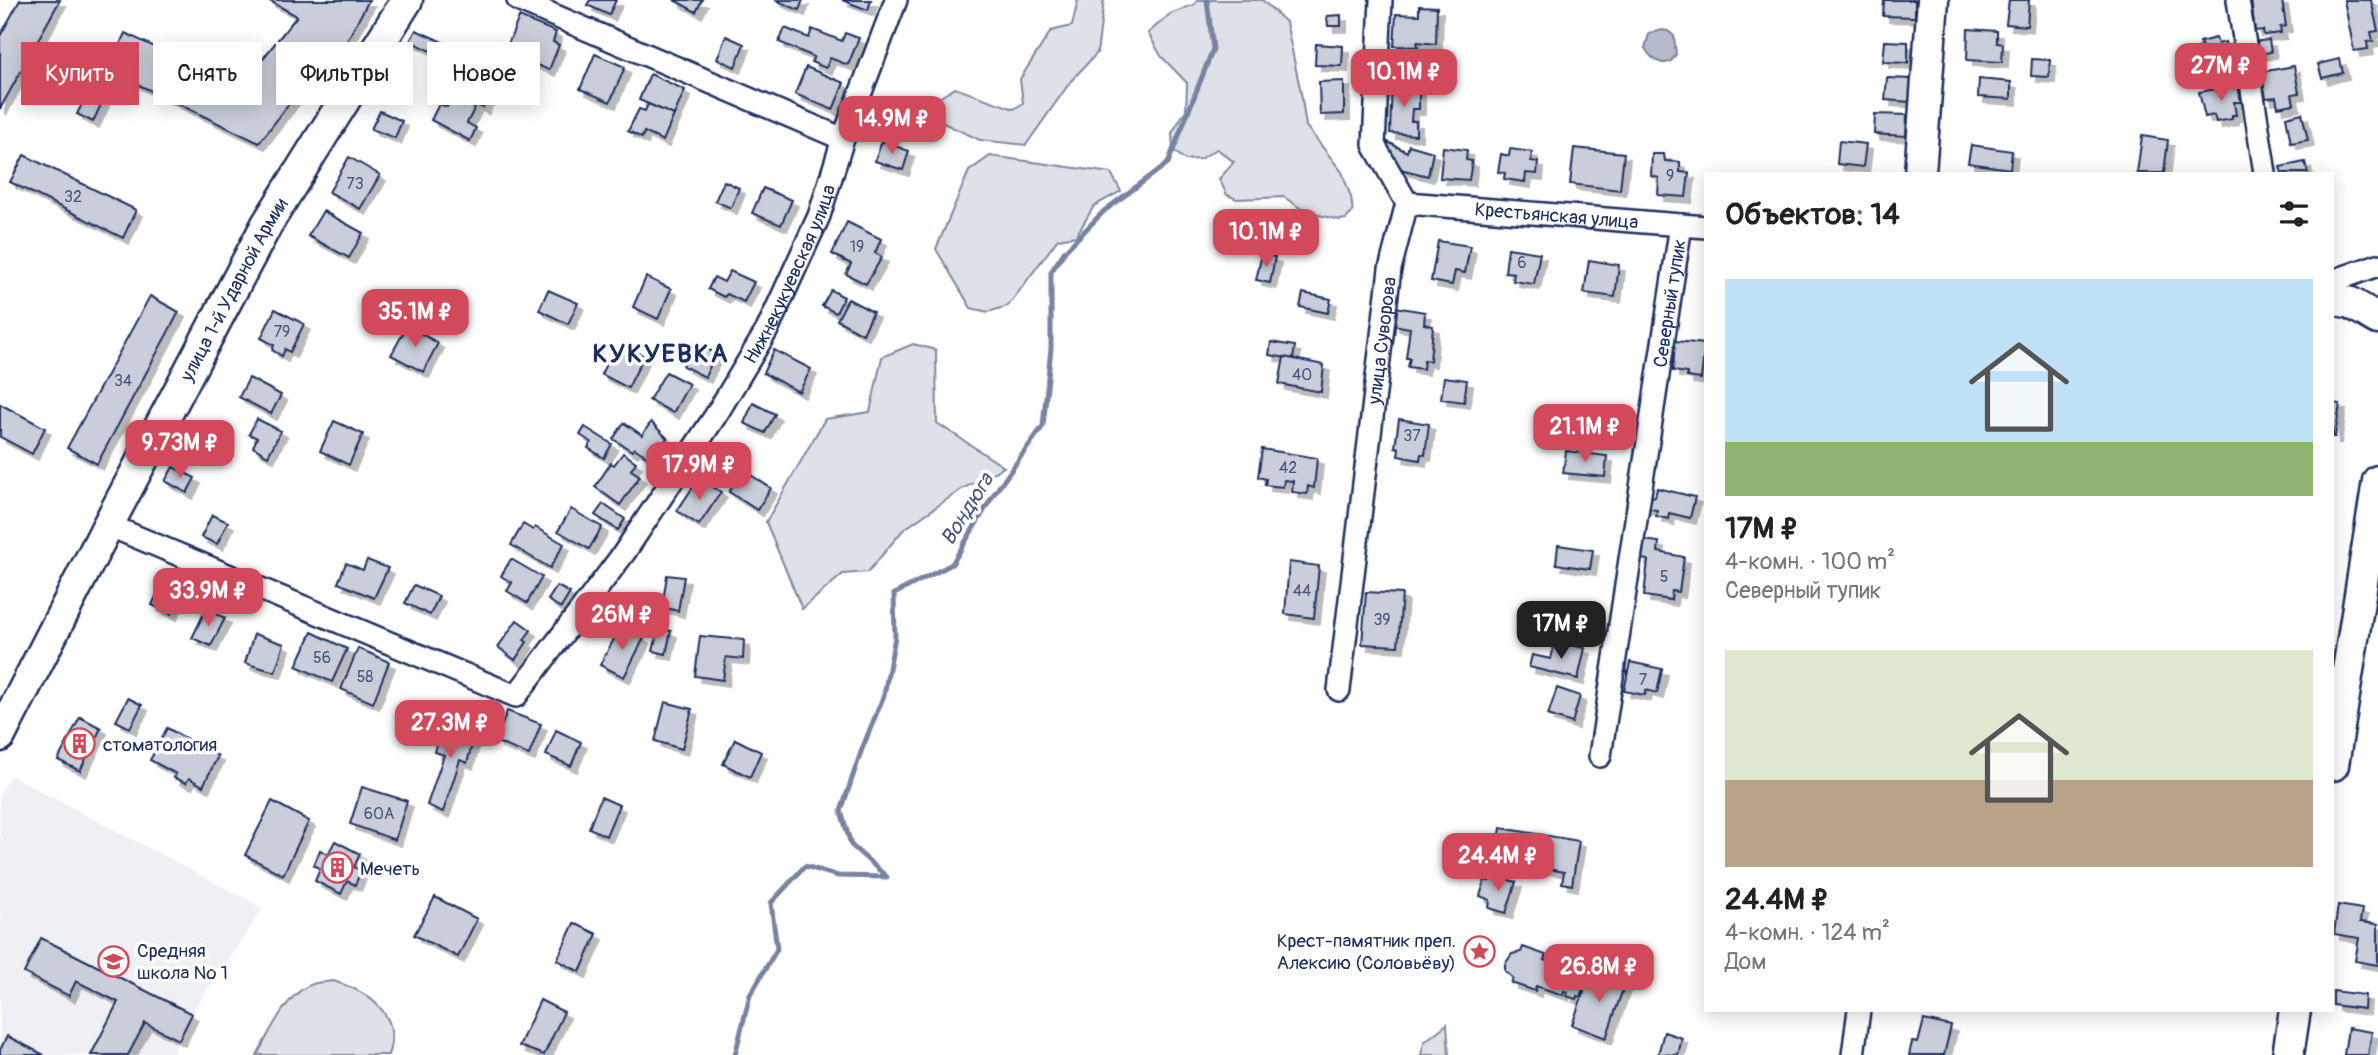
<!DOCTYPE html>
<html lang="ru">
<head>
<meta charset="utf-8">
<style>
	body { margin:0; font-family:Pangolin,sans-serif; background:#f2f2f2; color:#222; height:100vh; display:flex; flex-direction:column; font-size:26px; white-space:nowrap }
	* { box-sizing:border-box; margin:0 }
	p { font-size:23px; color:#767676 }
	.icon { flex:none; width:38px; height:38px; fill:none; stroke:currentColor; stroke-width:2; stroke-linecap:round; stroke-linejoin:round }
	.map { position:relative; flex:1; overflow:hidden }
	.drawer { position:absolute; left:1704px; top:172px; width:630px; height:840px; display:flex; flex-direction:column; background:#fff; border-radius:0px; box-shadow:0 4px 18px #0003 }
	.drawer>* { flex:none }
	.top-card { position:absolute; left:21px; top:42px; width:665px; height:63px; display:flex; gap:14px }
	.price { position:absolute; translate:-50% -60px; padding:0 16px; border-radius:14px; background:#d1495b; color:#fff; font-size:23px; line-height:46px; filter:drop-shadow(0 2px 4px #0008) }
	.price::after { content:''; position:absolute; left:50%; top:42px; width:21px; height:16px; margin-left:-10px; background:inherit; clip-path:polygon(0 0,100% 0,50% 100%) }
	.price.current { background:#222; color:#fff }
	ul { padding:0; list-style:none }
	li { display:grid; align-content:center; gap:14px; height:371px; padding:0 21px }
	li span { display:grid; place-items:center; height:217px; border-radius:0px; color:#555 }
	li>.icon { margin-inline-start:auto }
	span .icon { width:126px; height:126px; fill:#fffc; stroke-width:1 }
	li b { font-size:30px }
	h2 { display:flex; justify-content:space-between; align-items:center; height:84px; padding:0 21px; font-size:30px }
	.tag { padding:0 24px; border-radius:0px; background:#fff; box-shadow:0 4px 18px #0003; font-size:24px; line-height:63px }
	.tag.current { background:#d1495b; color:#fff }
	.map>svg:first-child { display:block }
	.built { fill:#eff0f4 }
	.green { fill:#dee1e7; stroke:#7c88a2; stroke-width:2 }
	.water { fill:#b5bbca; stroke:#77839f; stroke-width:2 }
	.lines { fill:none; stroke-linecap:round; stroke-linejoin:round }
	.stream { stroke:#77839f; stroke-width:5 }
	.building { fill:#caceda; stroke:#1b2f5e; stroke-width:2; filter:url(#shadow) }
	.street-casing { stroke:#1b2f5e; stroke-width:26 }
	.secondary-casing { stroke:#1b2f5e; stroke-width:35 }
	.street { stroke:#fff; stroke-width:21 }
	.secondary { stroke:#fff; stroke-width:30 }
	.labels { text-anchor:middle; stroke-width:7; stroke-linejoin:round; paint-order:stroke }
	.number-label { font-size:16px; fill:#47577d }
	.street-label { font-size:19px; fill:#1b2f5e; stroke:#fff }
	.poi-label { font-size:19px; fill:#1b2f5e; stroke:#fff; text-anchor:start }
	.water-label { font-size:21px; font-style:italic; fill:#49597e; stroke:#fff }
	.district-label { font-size:26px; font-weight:bold; letter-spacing:2px; fill:#1b2f5e; stroke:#fff }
</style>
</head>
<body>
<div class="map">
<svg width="2378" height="1055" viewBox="0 0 2378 1055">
	<defs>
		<filter id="shadow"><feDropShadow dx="6" dy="6" stdDeviation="0" flood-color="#0004"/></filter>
	</defs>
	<rect width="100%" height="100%" fill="#fff"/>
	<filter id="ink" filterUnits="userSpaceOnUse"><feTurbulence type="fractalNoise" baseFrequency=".0143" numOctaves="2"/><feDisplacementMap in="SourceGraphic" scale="14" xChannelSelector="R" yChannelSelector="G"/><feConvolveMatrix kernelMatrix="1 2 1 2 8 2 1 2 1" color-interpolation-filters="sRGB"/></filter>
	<g filter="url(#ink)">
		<!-- built -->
		<polygon class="built" points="10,775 263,908 192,1013 172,1055 0,1055 0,794"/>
		<!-- green -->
		<g class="green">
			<polygon points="1078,0 1104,0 1097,53 1071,81 1026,145 980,140 932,118 934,101 955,88 1014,109 1023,103 1020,79 1051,31 1072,26"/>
			<polygon points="1197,0 1262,0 1286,22 1301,93 1306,126 1342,172 1351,197 1353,212 1346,219 1340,220 1306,212 1284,197 1237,199 1227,195 1219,179 1234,162 1217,149 1200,159 1185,160 1173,150 1172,133 1186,110 1187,83 1161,56 1148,33 1170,14 1195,4"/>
			<polygon points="990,156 1111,173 1121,191 1094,206 1076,236 1058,239 1008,306 988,312 971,308 936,249 969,171"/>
			<polygon points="913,344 936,350 937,423 1004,467 962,489 903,530 868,572 843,574 802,609 766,522 825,419 870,412 882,357"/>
			<path d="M333,981C367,991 403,1014 388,1055H257C271,1031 287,990 316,983C321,982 328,982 333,981Z"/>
			<polygon points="1447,1024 1449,1055 1421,1055 1424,1042"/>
		</g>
		<!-- water -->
		<path class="water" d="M1662,30L1668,31L1674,36L1676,54C1668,71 1652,61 1645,48L1649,34Z"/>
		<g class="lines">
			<!-- stream -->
			<polyline class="stream" points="735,1055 750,995 777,949 771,903 805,866 838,876 887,877 851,845 841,811 862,749 884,695 895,637 894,594 952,564 994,494 1043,426 1051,348 1051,272 1065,251 1104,211 1168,163 1213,49 1207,0"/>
		</g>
		<!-- building -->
		<g class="building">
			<polygon points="20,0 60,0 0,109 0,36"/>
			<polygon points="268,0 369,0 341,52 332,48 259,143 108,70 125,33 240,87 297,16"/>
			<polygon points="590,0 616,0 609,15 587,5"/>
			<polygon points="674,0 702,0 696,12"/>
			<polygon points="775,0 803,0 799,10"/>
			<polygon points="842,0 871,0 868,10"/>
			<polygon points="1884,0 1915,0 1915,17 1883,16"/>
			<polygon points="2009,0 2029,0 2027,26 2006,24"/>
			<polygon points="2251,0 2282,0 2286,26 2280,27 2281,33 2264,35 2263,30 2255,31"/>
			<polygon points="2344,0 2371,0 2378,31 2371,32 2373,41 2367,42 2368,49 2354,51"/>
			<polygon points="1419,6 1437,7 1436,44 1417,42 1418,47 1394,46 1396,14 1419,15"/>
			<polygon points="1341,15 1341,26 1328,26 1327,16"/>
			<polygon points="519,17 556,32 553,42 559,45 549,70 505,52"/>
			<polygon points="785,28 809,38 812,29 842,41 845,33 859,38 848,65 830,58 826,68 811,62 814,57 779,42"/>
			<polygon points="1968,29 1997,31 1997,43 2003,44 2002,62 1967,60"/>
			<polygon points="416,30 447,44 441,56 410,41"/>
			<polygon points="726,36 744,44 735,67 717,59"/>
			<polygon points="2216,38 2218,44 2225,42 2230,61 2223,62 2224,67 2210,70 2208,64 2202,66 2197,48 2202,47 2200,42"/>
			<polygon points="2269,40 2271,52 2253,55 2252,42"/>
			<polygon points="1885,41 1908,42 1908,63 1883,62"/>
			<polygon points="1316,44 1343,46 1342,66 1315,65"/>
			<polygon points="595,54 625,67 610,102 580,89"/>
			<polygon points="1392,58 1420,60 1420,79 1391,77"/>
			<polygon points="2032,59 2050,60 2049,77 2031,76"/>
			<polygon points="2340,59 2343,73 2322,78 2318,64"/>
			<polygon points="2294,66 2299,93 2292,94 2294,104 2278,107 2276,97 2266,98 2261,72"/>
			<polygon points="806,67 844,83 833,110 795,94"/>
			<polygon points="650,74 685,90 674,115 639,100"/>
			<polygon points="461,76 491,91 483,108 476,105 467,123 476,128 470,141 431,120 439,104 447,107"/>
			<polygon points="1887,78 1912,79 1910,102 1885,100"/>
			<polygon points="1979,79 2011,82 2011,99 1978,97"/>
			<polygon points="1344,81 1344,114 1320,115 1319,82"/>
			<polygon points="1392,84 1419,85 1419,109 1412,109 1411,121 1416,121 1416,135 1390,133"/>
			<polygon points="2238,85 2241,102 2234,102 2236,115 2232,115 2232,119 2216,122 2214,115 2205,117 2199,92"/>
			<polygon points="89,90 104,98 93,122 77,114"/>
			<polygon points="648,104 674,115 663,141 644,132 642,138 628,131 639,109 645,111"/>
			<polygon points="380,111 402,121 395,138 371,129"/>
			<polygon points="2302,113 2308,140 2291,143 2286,117"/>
			<polygon points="1875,114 1907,115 1906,136 1874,134"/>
			<polygon points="2142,136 2168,140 2164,173 2137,173"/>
			<polygon points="882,141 909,151 903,170 875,161"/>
			<polygon points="1839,141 1866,144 1863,167 1837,164"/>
			<polygon points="1388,142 1407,152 1409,145 1433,152 1428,176 1404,170 1387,160"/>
			<polygon points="1971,145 2012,151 2010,169 1968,163"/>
			<polygon points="1443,147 1467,150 1466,160 1472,161 1469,180 1440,178"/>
			<polygon points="1574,148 1624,153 1620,190 1570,184"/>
			<polygon points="1510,149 1532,152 1531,161 1538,162 1537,174 1526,173 1525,182 1504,179 1505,173 1498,172 1501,154 1509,156"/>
			<polygon points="1652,154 1664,154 1665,161 1680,162 1680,172 1689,173 1686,197 1658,195 1659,178 1651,176"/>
			<polygon points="24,155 136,210 123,238 10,182"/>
			<polygon points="349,157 380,175 360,209 329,192"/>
			<polygon points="2305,162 2308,173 2282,173 2280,167"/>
			<polygon points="724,181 739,188 731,208 715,201"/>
			<polygon points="763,188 792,200 781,225 752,213"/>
			<polygon points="323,211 363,233 349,258 308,236"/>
			<polygon points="847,222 881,239 875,253 882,257 866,284 846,274 851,264 832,254"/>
			<polygon points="1438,241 1470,246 1465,273 1455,271 1452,285 1431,281"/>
			<polygon points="1508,248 1540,253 1534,284 1513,281 1514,273 1505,272"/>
			<polygon points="1262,254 1275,257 1270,283 1256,280"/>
			<polygon points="1589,260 1619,265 1615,297 1584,293"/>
			<polygon points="730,271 754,282 744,302 727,294 724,297 708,289 714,277 724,282"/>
			<polygon points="646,277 671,289 658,319 633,307"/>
			<polygon points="548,290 578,303 568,324 539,310"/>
			<polygon points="831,290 844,297 836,313 822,306"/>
			<polygon points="1303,293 1331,299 1328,313 1300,307"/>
			<polygon points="150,296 179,312 97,464 67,448"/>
			<polygon points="848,299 873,312 863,334 837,320"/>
			<polygon points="1395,307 1425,312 1424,324 1433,326 1430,361 1424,360 1423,369 1408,367 1410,358 1406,358 1410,328 1393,325"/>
			<polygon points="275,309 304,324 290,352 285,349 282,356 272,350 274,345 261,338"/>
			<polygon points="407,326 438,343 423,372 391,355"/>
			<polygon points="1675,341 1705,344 1701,379 1687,377 1687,373 1673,371"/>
			<polygon points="1271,342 1295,346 1293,359 1269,355"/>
			<polygon points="693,343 716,353 705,377 683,366"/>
			<polygon points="622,344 644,356 628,388 601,374 610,356 614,359"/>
			<polygon points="774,350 811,369 799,392 763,373"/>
			<polygon points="1284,357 1324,365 1321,392 1279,384"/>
			<polygon points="666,372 689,384 673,413 649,400"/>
			<polygon points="1444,377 1467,380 1464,402 1441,399"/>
			<polygon points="249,378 281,395 271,414 239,397"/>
			<polygon points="753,403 775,414 765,433 744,423"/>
			<polygon points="2333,403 2340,404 2335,437 2333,437"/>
			<polygon points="0,404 45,428 32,454 0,437"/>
			<polygon points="257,419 281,431 268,456 253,447 257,438 249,434"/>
			<polygon points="1399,419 1429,424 1425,455 1421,454 1420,460 1398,456 1399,448 1395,447"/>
			<polygon points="334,421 363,434 349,465 320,451"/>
			<polygon points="651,422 667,438 653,460 634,448 632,451 613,439 624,423 642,435"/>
			<polygon points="585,427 612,444 604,458 588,448 591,442 580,435"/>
			<polygon points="1262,449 1317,458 1314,488 1308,486 1307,494 1292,492 1293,481 1284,480 1283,487 1265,485 1266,479 1258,477"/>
			<polygon points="1566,451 1607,456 1605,477 1563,473"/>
			<polygon points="623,453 636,462 631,470 640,476 620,505 595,487 611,463 614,465"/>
			<polygon points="173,467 195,478 187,493 165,481"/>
			<polygon points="743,470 771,488 757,510 729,492"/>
			<polygon points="699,478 721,492 699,525 677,511"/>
			<polygon points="1657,488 1695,497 1690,518 1669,513 1668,519 1656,516 1657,510 1644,508 1646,495 1655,497"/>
			<polygon points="603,504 625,519 618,530 595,515"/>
			<polygon points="571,509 602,527 589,549 558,531"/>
			<polygon points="212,515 228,522 217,544 201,537"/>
			<polygon points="523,524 533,530 535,527 564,544 550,568 511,545"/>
			<polygon points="1643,540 1659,542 1658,552 1684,557 1679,592 1672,591 1671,600 1644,596 1648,560 1640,559"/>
			<polygon points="1558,545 1593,550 1590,569 1556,564"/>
			<polygon points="511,559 542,577 527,603 507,591 512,583 501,576"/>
			<polygon points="367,560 388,568 374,598 338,583 346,563 363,570"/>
			<polygon points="1289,562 1319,566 1314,618 1285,614"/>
			<polygon points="667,575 684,577 678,611 662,607"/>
			<polygon points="164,579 183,587 171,614 152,605"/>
			<polygon points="414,585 439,596 430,615 405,603"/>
			<polygon points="557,586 570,593 561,608 548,600"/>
			<polygon points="1366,592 1402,594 1398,646 1362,644"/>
			<polygon points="206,609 225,618 211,646 192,638"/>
			<polygon points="517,620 531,630 524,640 527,642 515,660 498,647"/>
			<polygon points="621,626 644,638 624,677 600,665"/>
			<polygon points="659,628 671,631 666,654 653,651"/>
			<polygon points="312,632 347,649 332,682 296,666"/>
			<polygon points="254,634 284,644 275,672 245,663"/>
			<polygon points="700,636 744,640 743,659 726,657 723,680 695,676"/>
			<polygon points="1555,642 1585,648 1578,679 1529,667 1532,655 1551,659"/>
			<polygon points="358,648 389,662 373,703 341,689"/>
			<polygon points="1630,662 1662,669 1657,693 1646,690 1645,695 1624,691"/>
			<polygon points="1557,688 1580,696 1572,723 1548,715"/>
			<polygon points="128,698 142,705 130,728 116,721"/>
			<polygon points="665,702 692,709 682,749 655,741"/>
			<polygon points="507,711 541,724 529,755 496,742"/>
			<polygon points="80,717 101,728 80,771 58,760"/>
			<polygon points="456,717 469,721 467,731 475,734 467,763 460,760 443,812 427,805 444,755 435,752 443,724 452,727"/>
			<polygon points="167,728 218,756 203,786 189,778 186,783 174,778 176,774 150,760"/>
			<polygon points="556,730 581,742 571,766 546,755"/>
			<polygon points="735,739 761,752 750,777 723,764"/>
			<polygon points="362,787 407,801 395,840 350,824"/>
			<polygon points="601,797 619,805 606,836 589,828"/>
			<polygon points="272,801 309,821 283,875 245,855"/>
			<polygon points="1501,828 1579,841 1572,885 1562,883 1564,872 1528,865 1526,873 1514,871 1516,862 1496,859"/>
			<polygon points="335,841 360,854 354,867 361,871 355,885 347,881 341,894 315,881 320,869 314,865 320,850 328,854"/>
			<polygon points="1491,875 1516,882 1506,913 1489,908 1490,900 1480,896 1485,880 1489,881"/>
			<polygon points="435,897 477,919 458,957 414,935"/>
			<polygon points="2338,905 2362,909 2360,922 2378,924 2378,965 2355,961 2359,938 2334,934"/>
			<polygon points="574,923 597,934 580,972 557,960"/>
			<polygon points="41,938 192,1014 179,1040 145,1023 128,1055 91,1055 118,1002 76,981 69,996 24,973"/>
			<polygon points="1523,947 1546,955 1544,960 1588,974 1580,997 1577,996 1576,999 1566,996 1568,992 1564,991 1563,995 1536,986 1535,991 1511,983 1513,978 1505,971 1505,964 1512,954 1521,952"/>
			<polygon points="1591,971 1625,983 1606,1038 1572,1025"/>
			<polygon points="2333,991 2365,995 2364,1009 2333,1005"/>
			<polygon points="540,1000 564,1012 544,1055 519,1046"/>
			<polygon points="1924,1020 1951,1026 1944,1055 1909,1055 1912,1042 1918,1043"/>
			<polygon points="2348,1028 2372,1032 2368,1055 2344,1055"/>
			<polygon points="1664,1032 1682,1038 1678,1055 1658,1054"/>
			<polygon points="7,1036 44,1055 0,1055 0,1050"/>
		</g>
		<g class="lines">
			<defs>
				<g id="street">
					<polyline points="518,0 843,139"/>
					<polyline points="2238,0 2265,173"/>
					<path id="s1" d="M1407,203L1706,227"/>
					<polyline points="2333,281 2378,265"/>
					<path id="s2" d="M108,525L516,696L624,553L716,415L767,330L819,216L843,139L896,0"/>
					<path id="s3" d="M1339,690L1390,269L1407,203L1374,145L1381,0"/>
					<path id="s4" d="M1600,756L1681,225"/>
					<polyline points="1853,1055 1859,1010"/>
				</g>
				<g id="secondary">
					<polyline points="1920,173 1933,0"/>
					<polyline points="2333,299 2351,303 2378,319"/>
					<path id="s5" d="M0,736L108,525L267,224L407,0"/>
					<polyline points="2333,765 2378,481"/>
					<polyline points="2288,1055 2295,1010"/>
				</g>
			</defs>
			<!-- street casing -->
			<use href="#street" class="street-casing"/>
			<!-- secondary casing -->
			<use href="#secondary" class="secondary-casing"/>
			<!-- street -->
			<use href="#street" class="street"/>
			<!-- secondary -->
			<use href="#secondary" class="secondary"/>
		</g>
	</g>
	<!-- icons -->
	<defs>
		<symbol id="building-ring" viewBox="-11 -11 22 22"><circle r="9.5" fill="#fff" stroke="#d1495b" stroke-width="1.5"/><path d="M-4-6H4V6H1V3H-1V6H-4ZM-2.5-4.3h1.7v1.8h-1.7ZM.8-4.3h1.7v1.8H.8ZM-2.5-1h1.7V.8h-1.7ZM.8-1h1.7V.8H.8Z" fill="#d1495b"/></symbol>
		<symbol id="sight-ring" viewBox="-11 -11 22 22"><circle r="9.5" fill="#fff" stroke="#d1495b" stroke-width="1.5"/><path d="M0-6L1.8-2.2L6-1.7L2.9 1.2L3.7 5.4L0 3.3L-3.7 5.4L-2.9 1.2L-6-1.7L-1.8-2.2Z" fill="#d1495b"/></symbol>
		<symbol id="school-ring" viewBox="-11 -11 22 22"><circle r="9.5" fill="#fff" stroke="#d1495b" stroke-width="1.5"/><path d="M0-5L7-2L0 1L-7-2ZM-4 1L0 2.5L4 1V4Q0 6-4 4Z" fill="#d1495b"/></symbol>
	</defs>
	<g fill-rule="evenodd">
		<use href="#building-ring" x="62" y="726" width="35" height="35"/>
		<use href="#building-ring" x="320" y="850" width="35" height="35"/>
		<use href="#sight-ring" x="1462" y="934" width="35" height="35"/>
		<use href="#school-ring" x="96" y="944" width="35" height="35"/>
	</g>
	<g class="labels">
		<!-- number labels -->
		<g class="number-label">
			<text x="1670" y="181">9</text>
			<text x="355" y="189">73</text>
			<text x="73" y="202">32</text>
			<text x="857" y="252">19</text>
			<text x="1522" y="268">6</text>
			<text x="282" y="337">79</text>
			<text x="1302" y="380">40</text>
			<text x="123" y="386">34</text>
			<text x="1412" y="441">37</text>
			<text x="1288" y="473">42</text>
			<text x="1664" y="582">5</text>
			<text x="1302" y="596">44</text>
			<text x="1382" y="625">39</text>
			<text x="322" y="663">56</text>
			<text x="365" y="682">58</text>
			<text x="1643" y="685">7</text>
			<text x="379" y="819">60А</text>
		</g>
		<!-- street labels -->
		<g class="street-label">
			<text dy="7" stroke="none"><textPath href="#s1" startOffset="150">Крестьянская улица</textPath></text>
			<text dy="7" stroke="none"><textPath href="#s2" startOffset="947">Нижнекукуевская улица</textPath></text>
			<text dy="7" stroke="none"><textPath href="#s5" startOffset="504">улица 1-й Ударной Армии</textPath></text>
			<text dy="7" stroke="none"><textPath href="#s4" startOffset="458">Северный тупик</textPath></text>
			<text dy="7" stroke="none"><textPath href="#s3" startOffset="352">улица Суворова</textPath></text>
		</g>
		<!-- poi labels -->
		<g class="poi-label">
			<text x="103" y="751">стоматология</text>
			<text x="360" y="875">Мечеть</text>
			<text x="1456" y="947" text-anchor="end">Крест-памятник преп.<tspan x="1456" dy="22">Алексию (Соловьёву)</tspan></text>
			<text x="137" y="957">Средняя<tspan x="137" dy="22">школа № 1</tspan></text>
		</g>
		<!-- water labels -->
		<g class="water-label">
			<text transform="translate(967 509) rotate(-58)" y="7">Вондюга</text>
		</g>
		<!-- district labels -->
		<g class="district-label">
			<text x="661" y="362">КУКУЕВКА</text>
		</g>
	</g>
</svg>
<b class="price" style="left:2221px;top:103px">27M ₽</b>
<b class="price" style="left:1404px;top:109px">10.1M ₽</b>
<b class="price" style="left:892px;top:156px">14.9M ₽</b>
<b class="price" style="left:1266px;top:269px">10.1M ₽</b>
<b class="price" style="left:415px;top:349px">35.1M ₽</b>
<b class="price" style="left:1585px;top:464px">21.1M ₽</b>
<b class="price" style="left:180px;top:480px">9.73M ₽</b>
<b class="price" style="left:699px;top:502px">17.9M ₽</b>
<b class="price" style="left:208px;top:628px">33.9M ₽</b>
<b class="price" style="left:622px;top:652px">26M ₽</b>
<b class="price current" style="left:1561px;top:661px">17M ₽</b>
<b class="price" style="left:450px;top:760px">27.3M ₽</b>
<b class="price" style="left:1498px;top:893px">24.4M ₽</b>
<b class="price" style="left:1599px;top:1004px">26.8M ₽</b>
<div class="top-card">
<a class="tag current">Купить</a>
<a class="tag">Снять</a>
<a class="tag">Фильтры</a>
<a class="tag">Новое</a>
</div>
<section class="drawer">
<h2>Объектов: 14<svg class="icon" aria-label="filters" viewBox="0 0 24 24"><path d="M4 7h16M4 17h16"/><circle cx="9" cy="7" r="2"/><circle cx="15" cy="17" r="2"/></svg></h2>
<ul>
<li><span style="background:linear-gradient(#bfe0f5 75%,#8fb573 0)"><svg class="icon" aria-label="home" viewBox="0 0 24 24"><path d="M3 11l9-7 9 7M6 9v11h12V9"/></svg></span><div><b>17M ₽</b><p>4-комн. · 100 m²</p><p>Северный тупик</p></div></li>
<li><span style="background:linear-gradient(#dfe7d0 60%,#b9a48a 0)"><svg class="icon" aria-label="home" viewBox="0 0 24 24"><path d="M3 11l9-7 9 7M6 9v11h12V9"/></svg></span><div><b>24.4M ₽</b><p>4-комн. · 124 m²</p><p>Дом</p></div></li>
</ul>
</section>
</div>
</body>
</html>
